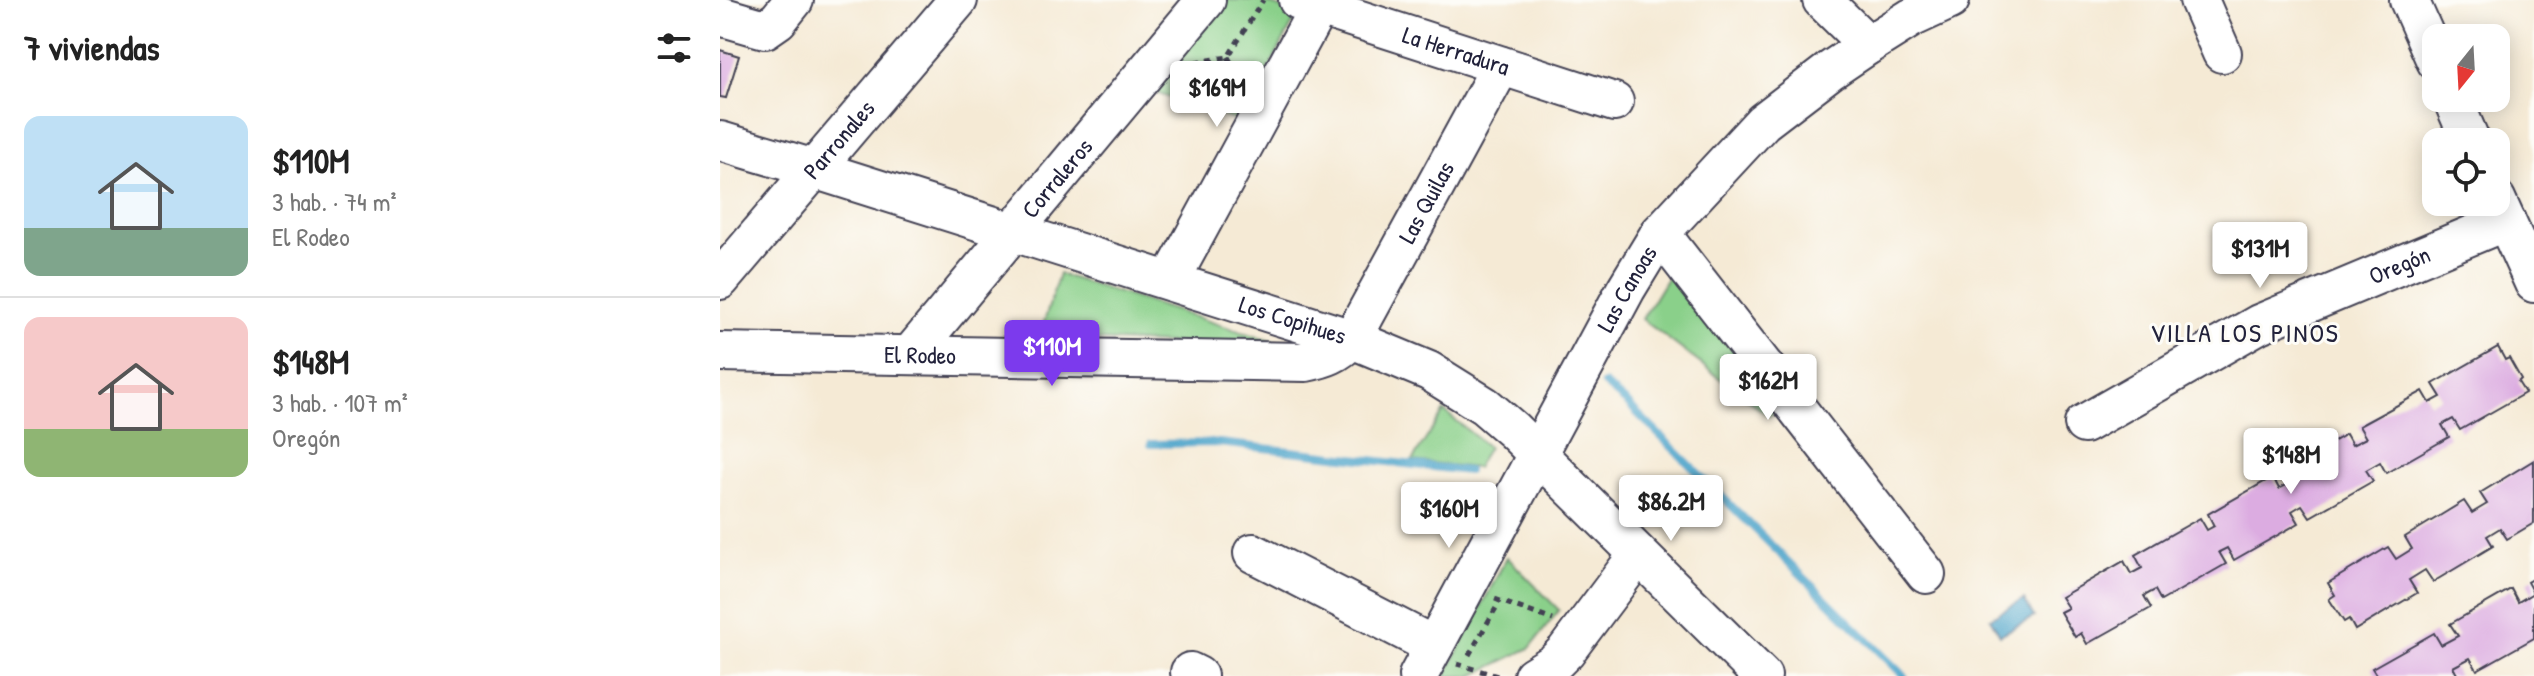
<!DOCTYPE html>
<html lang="es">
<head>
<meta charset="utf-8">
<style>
	body { margin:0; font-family:"Patrick Hand",sans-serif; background:#f2f2f2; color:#222; height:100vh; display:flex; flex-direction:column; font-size:30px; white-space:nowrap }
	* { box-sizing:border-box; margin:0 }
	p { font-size:26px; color:#767676 }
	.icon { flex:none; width:44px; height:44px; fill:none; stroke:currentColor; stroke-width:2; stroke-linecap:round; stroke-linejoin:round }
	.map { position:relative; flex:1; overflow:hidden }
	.drawer { display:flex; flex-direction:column; background:#fff; width:720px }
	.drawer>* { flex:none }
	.needle { width:52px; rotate:198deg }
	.tools { position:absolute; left:1702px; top:24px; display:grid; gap:16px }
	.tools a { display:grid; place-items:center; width:88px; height:88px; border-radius:16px; background:#fff; box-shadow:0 4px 20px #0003; font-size:40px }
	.price { position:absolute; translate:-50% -68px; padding:0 18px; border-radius:8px; background:#fff; color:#222; font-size:26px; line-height:52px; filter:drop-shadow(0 2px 4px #0008) }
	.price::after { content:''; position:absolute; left:50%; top:48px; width:24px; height:18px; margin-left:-12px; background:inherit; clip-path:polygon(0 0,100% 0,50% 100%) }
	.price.selected { background:#7c3aed; color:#fff }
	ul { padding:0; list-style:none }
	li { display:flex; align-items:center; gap:24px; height:200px; padding:0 24px }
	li+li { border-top:2px solid #e0e0e0 }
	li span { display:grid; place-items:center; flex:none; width:224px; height:160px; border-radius:16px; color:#555 }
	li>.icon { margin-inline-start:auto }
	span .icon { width:96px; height:96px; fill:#fffc; stroke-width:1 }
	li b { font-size:34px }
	h2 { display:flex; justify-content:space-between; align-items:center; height:96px; padding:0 24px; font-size:34px }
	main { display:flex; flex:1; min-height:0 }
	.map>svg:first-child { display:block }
	.green { fill:#8ad08a; stroke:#567962; stroke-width:2 }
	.water { fill:#4ea4ca; stroke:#386382; stroke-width:2 }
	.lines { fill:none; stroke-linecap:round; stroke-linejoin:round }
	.stream { stroke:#4ea4ca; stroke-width:8 }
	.building { fill:#dcace1 }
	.minor-casing { stroke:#424052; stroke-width:42 }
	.path { stroke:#424052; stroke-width:5; stroke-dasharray:6 6; stroke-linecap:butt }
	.minor { stroke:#fff; stroke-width:38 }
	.labels { text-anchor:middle; stroke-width:6; stroke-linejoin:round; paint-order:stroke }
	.street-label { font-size:24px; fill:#22223b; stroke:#fdfcf7 }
	.neighbourhood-label { font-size:26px; letter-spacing:2px; fill:#22223b; stroke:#fdfcf7 }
</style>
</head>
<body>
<main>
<section class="drawer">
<h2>7 viviendas<svg class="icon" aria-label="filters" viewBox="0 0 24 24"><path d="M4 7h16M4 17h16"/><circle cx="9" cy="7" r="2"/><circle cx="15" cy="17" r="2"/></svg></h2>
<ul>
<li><span style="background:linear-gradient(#bfe0f5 70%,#7fa58c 0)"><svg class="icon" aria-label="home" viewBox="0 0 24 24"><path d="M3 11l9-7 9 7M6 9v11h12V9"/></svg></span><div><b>$110M</b><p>3 hab. · 74 m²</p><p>El Rodeo</p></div></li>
<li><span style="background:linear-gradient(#f6c9c9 70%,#8fb573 0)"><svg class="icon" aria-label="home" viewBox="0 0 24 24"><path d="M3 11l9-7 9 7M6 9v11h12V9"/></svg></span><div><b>$148M</b><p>3 hab. · 107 m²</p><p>Oregón</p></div></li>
</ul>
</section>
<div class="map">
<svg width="1814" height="676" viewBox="0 0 1814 676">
	<rect width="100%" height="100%" fill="#fdfcf7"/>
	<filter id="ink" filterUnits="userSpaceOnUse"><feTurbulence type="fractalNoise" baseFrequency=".0125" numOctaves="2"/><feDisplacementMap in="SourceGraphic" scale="16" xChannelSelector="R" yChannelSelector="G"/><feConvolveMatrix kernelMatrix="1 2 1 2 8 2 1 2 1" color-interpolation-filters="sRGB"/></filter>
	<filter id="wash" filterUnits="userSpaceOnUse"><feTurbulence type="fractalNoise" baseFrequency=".006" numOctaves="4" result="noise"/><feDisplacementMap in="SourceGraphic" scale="32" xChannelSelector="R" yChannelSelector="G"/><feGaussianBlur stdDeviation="1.8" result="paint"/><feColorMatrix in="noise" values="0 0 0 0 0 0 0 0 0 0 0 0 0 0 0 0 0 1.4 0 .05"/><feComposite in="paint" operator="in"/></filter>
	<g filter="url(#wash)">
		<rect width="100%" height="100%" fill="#f5ead5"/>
		<!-- green -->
		<g class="green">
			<polygon points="505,0 538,0 578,14 520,122 427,90"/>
			<polygon points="953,268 1062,405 1049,416 922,319"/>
			<polygon points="339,274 573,348 319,338"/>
			<polygon points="724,411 768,447 756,468 692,461"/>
			<polygon points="787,557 839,610 810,648 752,676 725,676"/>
		</g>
		<!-- water -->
		<polygon class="water" points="1304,599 1314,617 1280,635 1270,618"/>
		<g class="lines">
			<!-- stream -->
			<g class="stream">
				<polyline points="884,384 907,403 1184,676"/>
				<polyline points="431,444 499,443 748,471"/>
			</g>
		</g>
		<g id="blocks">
			<!-- building -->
			<g class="building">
				<polygon points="0,50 19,56 6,98 0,97"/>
				<polygon points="1778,347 1785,360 1789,358 1801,379 1798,382 1805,393 1740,430 1733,419 1722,425 1729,437 1666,473 1660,462 1646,470 1653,481 1590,517 1582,505 1572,511 1579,523 1514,560 1507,548 1499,552 1506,564 1441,601 1435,590 1424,596 1431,608 1367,644 1361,633 1355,637 1340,612 1348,608 1341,597 1404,561 1411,574 1422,568 1415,555 1480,518 1487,530 1494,526 1488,514 1553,477 1559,489 1570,483 1563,470 1626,434 1632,445 1646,438 1639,426 1703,391 1710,403 1721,397 1713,384"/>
				<polygon points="1814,460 1814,523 1787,539 1780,528 1767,536 1773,546 1713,582 1705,570 1689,580 1697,593 1635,630 1629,619 1624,622 1609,599 1615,595 1608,583 1668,547 1676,559 1692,549 1685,537 1744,501 1752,513 1767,504 1760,493"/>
				<polygon points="1814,578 1814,638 1757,670 1750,658 1733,667 1738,676 1657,676 1652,668 1714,633 1721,645 1738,636 1730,624 1791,589 1798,602 1813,593 1807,582"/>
			</g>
		</g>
	</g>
	<g filter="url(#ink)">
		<use href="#blocks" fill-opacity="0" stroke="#424052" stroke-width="2"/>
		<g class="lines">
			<defs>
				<g id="minor">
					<path id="s1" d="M578,0L894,102"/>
					<polyline points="1102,0 1148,45"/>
					<polyline points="1479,0 1502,53"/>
					<polyline points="1689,0 1716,61"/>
					<polyline points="0,16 45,29 58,20 74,0"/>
					<polyline points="1732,98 1751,142"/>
					<path id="s2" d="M0,141L94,169L632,339L709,371L765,406L793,430L1042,676"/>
					<polyline points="1776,199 1814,283"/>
					<polyline points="940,233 1206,574"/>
					<path id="s3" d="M0,280L238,0"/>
					<polyline points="450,281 599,7"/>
					<path id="s4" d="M0,352L586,362C606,358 617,354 632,339L781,66"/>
					<path id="s5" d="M190,355L486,0"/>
					<path id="s6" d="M1364,424L1539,324L1786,221"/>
					<polyline points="533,553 714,646"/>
					<polyline points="470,672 478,676"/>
					<path id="s7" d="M698,676L906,289L940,233L1043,122L1111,70L1148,45L1191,18L1230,0"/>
					<polyline points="813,676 834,663 846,651 918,555"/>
				</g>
			</defs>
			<!-- minor casing -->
			<use href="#minor" class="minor-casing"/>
			<!-- path -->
			<g class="path">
				<polyline points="508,57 523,84"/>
				<polyline points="476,62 508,57 543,0"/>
				<polyline points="775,599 833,620"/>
				<polyline points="749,655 780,601"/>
				<polyline points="737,664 778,676"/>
			</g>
			<!-- minor -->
			<use href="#minor" class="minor"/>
		</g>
	</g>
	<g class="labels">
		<!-- street labels -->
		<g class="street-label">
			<text dy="8" stroke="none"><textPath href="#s1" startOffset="166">La Herradura</textPath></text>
			<text dy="8" stroke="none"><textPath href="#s3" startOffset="184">Parronales</textPath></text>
			<text dy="8" stroke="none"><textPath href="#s5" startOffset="230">Corraleros</textPath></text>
			<text dy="8" stroke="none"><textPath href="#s4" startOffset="794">Las Quilas</textPath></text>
			<text dy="8" stroke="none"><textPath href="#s6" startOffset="354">Oregón</textPath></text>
			<text dy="8" stroke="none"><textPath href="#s7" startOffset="440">Las Canoas</textPath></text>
			<text dy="8" stroke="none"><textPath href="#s2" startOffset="600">Los Copihues</textPath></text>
			<text dy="8" stroke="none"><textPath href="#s4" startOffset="200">El Rodeo</textPath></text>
		</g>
		<!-- neighbourhood labels -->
		<g class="neighbourhood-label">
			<text x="1525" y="342">VILLA LOS PINOS</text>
		</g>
	</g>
</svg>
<div class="tools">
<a><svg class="needle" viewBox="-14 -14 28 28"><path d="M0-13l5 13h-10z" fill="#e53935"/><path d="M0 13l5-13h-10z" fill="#767676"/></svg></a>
<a><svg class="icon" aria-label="locate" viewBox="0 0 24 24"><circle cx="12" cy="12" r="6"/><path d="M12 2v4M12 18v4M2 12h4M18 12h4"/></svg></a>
</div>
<b class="price" style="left:497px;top:129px">$169M</b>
<b class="price" style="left:1540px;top:290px">$131M</b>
<b class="price selected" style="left:332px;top:388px">$110M</b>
<b class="price" style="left:1048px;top:422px">$162M</b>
<b class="price" style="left:1571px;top:496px">$148M</b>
<b class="price" style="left:951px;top:543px">$86.2M</b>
<b class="price" style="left:729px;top:550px">$160M</b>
</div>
</main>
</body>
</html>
